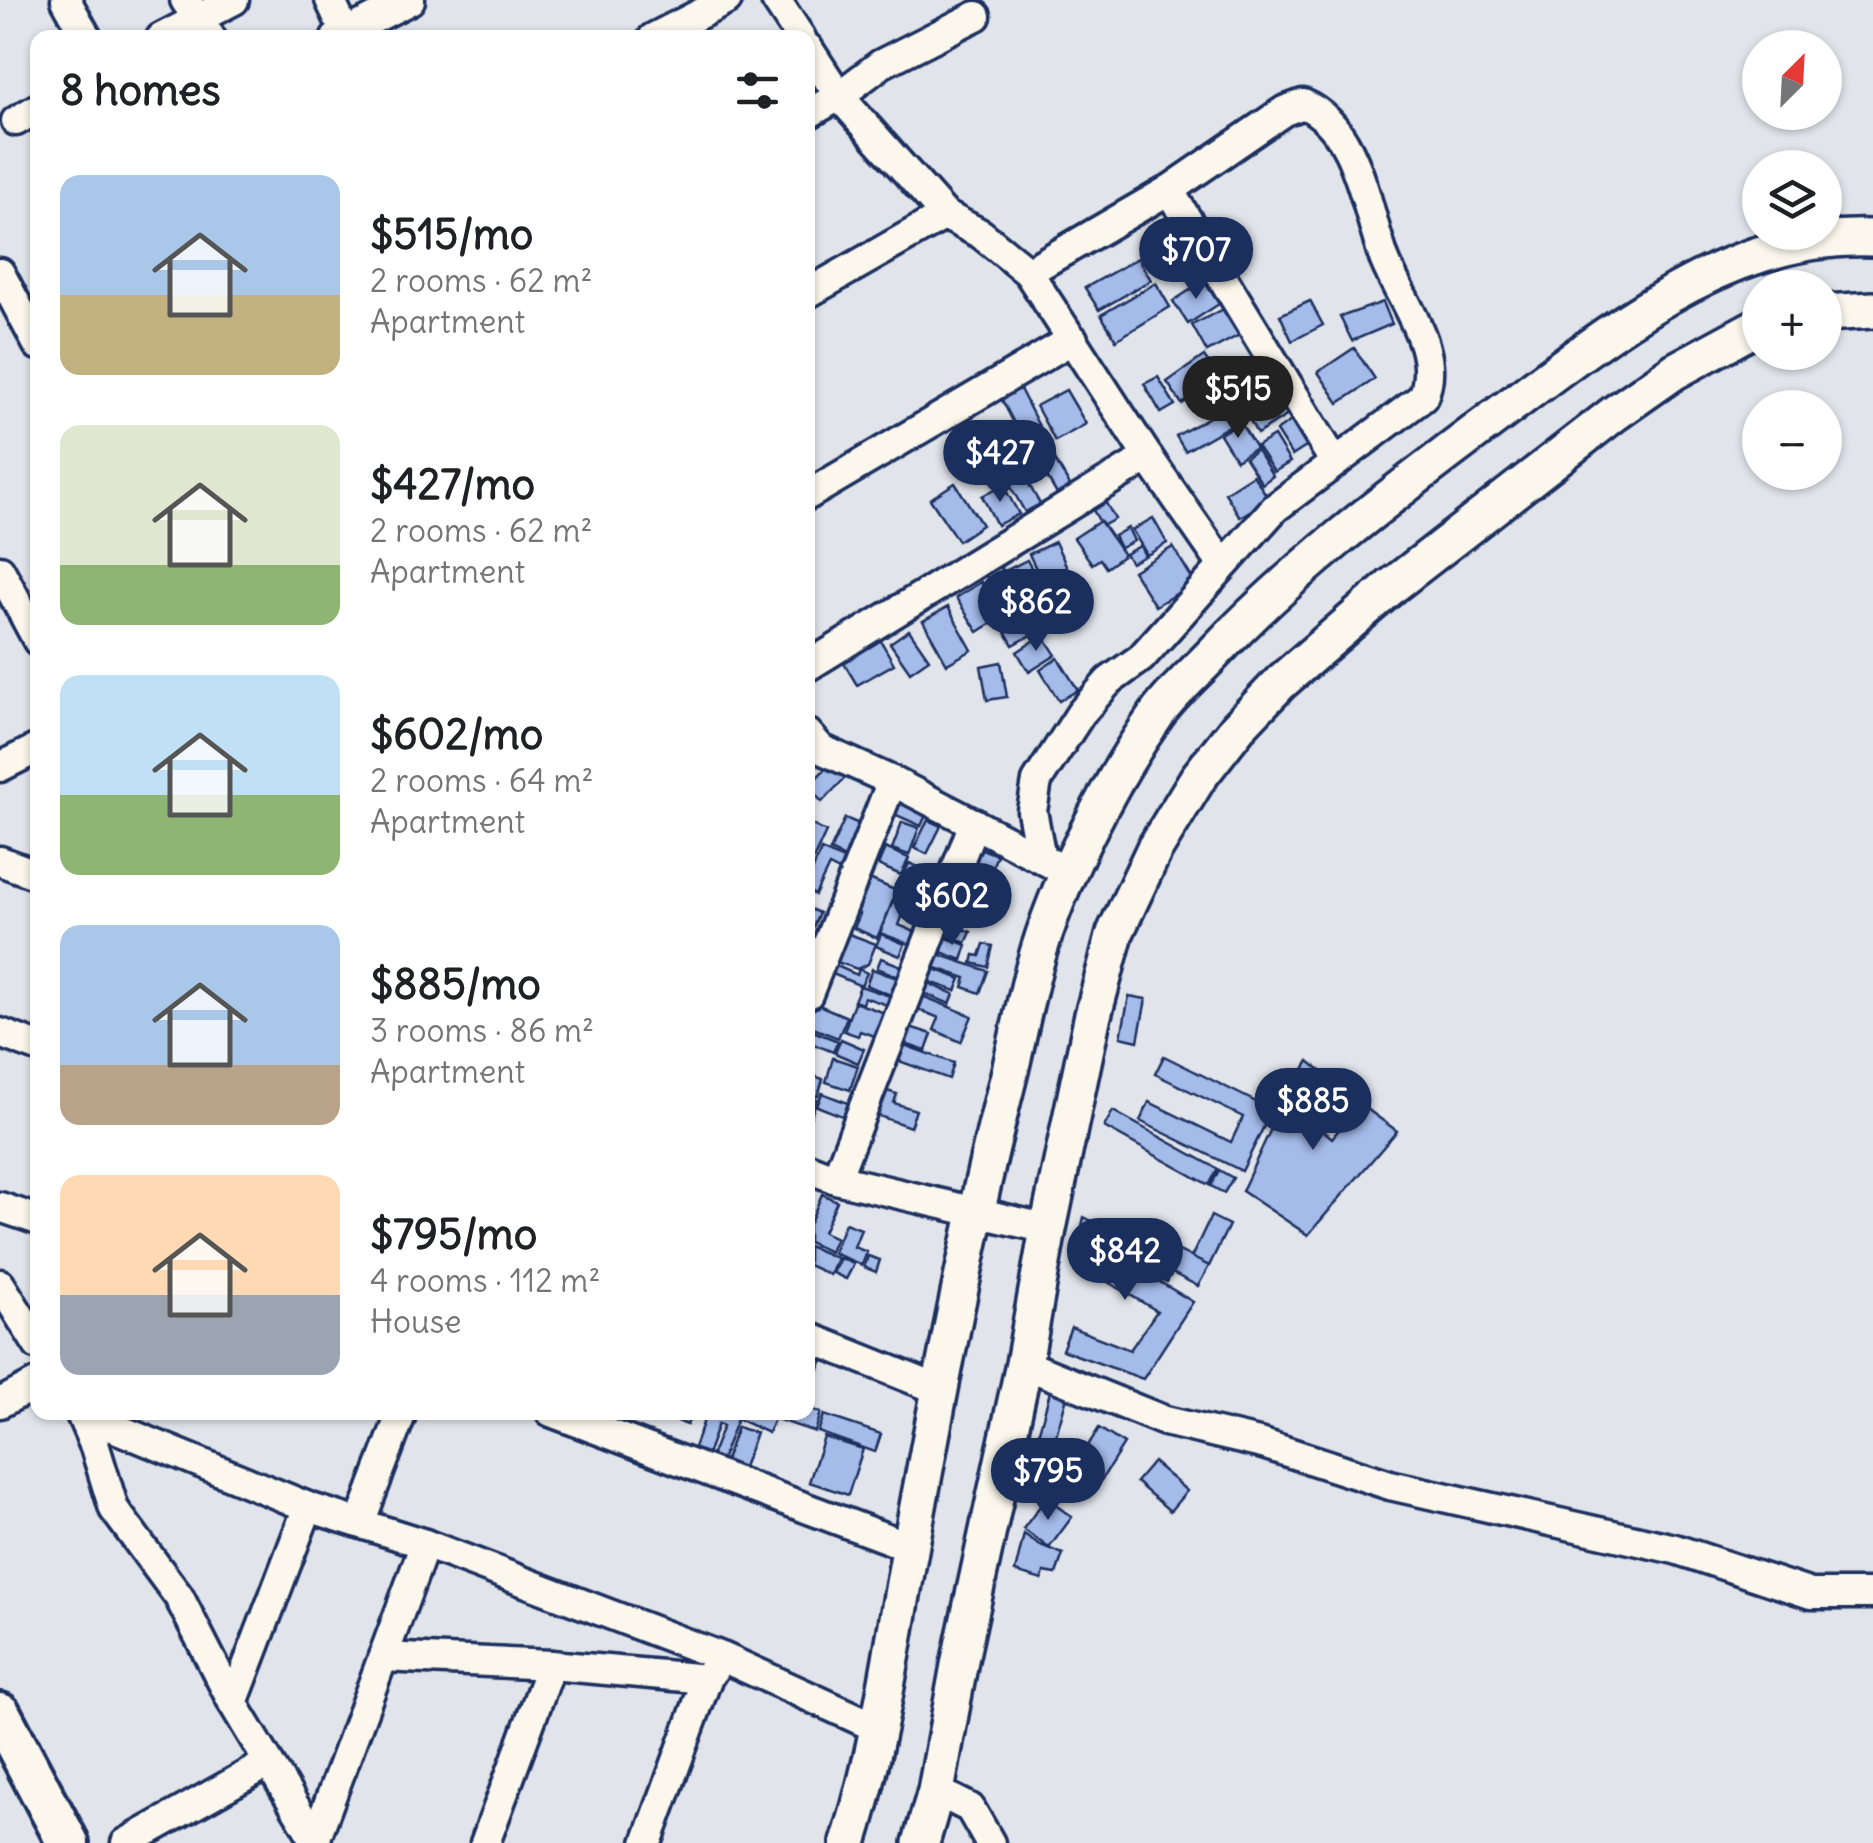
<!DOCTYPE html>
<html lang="en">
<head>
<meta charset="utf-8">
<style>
	body { margin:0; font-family:Delius,sans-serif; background:#f2f2f2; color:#202124; height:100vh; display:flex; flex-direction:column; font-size:38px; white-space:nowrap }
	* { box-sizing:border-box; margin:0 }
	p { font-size:32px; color:#757577 }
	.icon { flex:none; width:55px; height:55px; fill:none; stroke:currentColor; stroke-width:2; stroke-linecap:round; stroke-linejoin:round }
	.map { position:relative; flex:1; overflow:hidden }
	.panel { position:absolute; left:30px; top:30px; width:785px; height:1390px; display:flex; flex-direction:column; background:#fff; border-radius:20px; box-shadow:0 2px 8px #0004 }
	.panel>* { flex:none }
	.needle { width:65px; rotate:24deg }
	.tools { position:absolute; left:1742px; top:30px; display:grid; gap:20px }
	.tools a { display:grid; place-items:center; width:100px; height:100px; border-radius:50%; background:#fff; box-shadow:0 2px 8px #0004; font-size:50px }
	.price { position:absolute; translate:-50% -85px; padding:0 22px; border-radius:35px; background:#1b2f5e; color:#fff; font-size:32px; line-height:65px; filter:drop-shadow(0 2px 5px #0008) }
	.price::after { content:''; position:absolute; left:50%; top:60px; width:30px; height:22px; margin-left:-15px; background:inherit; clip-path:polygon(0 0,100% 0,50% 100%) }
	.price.selected { background:#222; color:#fff }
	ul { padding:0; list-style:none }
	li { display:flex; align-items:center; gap:30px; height:250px; padding:0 30px }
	li span { display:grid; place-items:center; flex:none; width:280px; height:200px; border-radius:20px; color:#555 }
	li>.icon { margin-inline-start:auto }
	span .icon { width:120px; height:120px; fill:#fffc; stroke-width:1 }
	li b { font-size:42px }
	h2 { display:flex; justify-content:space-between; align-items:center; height:120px; padding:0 30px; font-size:42px }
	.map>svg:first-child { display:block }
	.building { fill:#a5bbe9; stroke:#1b2f5e; stroke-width:2.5 }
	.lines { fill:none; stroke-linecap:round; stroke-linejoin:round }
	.minor-casing { stroke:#1b2f5e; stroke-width:35 }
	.major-casing { stroke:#1b2f5e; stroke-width:42 }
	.highway-casing { stroke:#1b2f5e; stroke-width:48 }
	.minor { stroke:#fbf7ec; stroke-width:28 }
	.major { stroke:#fbf7ec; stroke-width:35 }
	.highway { stroke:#fbf7ec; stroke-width:40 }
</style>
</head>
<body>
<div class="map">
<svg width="1873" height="1843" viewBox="0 0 1873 1843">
	<rect width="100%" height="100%" fill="#e1e5eb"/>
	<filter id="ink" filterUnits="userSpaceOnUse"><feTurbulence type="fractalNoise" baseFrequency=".01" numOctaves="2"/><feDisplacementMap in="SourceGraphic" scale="20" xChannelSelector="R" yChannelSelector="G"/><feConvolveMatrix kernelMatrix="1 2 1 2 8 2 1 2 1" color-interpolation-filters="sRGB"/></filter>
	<g filter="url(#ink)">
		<!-- building -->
		<g class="building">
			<polygon points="1138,258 1151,280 1099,310 1085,288"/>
			<polygon points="1204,281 1219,304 1188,324 1173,301"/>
			<polygon points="1156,283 1170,307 1116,340 1101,315"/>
			<polygon points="1310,301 1323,325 1292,341 1280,315"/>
			<polygon points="1383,302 1392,324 1352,341 1340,317"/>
			<polygon points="1230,306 1245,332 1207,352 1192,325"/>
			<polygon points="1354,348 1375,379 1339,403 1318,372"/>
			<polygon points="1264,354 1296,410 1257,434 1227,376"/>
			<polygon points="1204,356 1220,379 1182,404 1167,382"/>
			<polygon points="1158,377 1175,405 1161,413 1144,384"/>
			<polygon points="1019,387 1051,450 1022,464 1009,439 1018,431 1000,396"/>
			<polygon points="1066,390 1086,424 1055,441 1036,406"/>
			<polygon points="1221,396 1236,422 1185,451 1176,436 1211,416 1205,405"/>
			<polygon points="1300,415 1320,438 1292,456 1276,431"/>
			<polygon points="1240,422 1256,448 1236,460 1220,434"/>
			<polygon points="1000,424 1011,448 985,460 974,436"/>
			<polygon points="1274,436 1290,462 1274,472 1257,446"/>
			<polygon points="1257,450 1273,476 1262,484 1245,458"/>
			<polygon points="1010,455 1019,472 994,486 984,469"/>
			<polygon points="1055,460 1072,489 1058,496 1041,467"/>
			<polygon points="1023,474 1040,504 1025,512 1008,482"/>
			<polygon points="1253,475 1269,499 1240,517 1225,493"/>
			<polygon points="955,483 982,525 958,541 930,499"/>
			<polygon points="1003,485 1019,514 997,525 982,496"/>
			<polygon points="1106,503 1115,519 1102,526 1093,510"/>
			<polygon points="1153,518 1167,543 1147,555 1132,530"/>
			<polygon points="1100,521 1124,555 1106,568 1100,559 1092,564 1074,538"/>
			<polygon points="1128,528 1134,541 1120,548 1114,536"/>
			<polygon points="1055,542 1067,567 1041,579 1029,554"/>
			<polygon points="1140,546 1145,556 1131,563 1125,554"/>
			<polygon points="1173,547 1195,583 1155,606 1133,571"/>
			<polygon points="1027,560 1040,585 1020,595 1007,570"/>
			<polygon points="1000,566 1022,603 1007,612 985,574"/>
			<polygon points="981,582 1003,616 978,632 956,598"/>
			<polygon points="1049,591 1056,604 1038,614 1031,601"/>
			<polygon points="948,607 972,650 947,664 923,621"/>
			<polygon points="1035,609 1045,628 1013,645 1002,626"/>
			<polygon points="909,630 929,659 910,672 890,643"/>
			<polygon points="877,634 894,664 857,685 839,655"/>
			<polygon points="1043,635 1056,655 1029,672 1017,652"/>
			<polygon points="1058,658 1078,690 1059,701 1040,670"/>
			<polygon points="1001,662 1007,697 987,700 981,666"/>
			<polygon points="831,763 846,777 822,802 808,786"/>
			<polygon points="899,799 927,813 921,826 892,813"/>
			<polygon points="845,818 864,826 849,860 830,851"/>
			<polygon points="928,820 941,826 927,854 914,848"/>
			<polygon points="902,822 919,828 909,855 892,849"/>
			<polygon points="808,823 826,832 808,871 809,838"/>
			<polygon points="977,847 997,855 977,906 956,898"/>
			<polygon points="885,848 909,858 901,875 878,865"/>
			<polygon points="821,850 848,862 843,873 829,866 815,895 808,891 808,881"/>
			<polygon points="909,863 939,876 933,890 903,877"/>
			<polygon points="867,878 897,891 877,938 854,928 860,914 854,911"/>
			<polygon points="902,879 935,892 925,914 906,907 899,925 920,934 915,946 880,933"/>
			<polygon points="989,884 1002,888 1003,915 979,907"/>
			<polygon points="954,902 980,910 976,925 950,916"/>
			<polygon points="808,908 819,913 812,930 808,929"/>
			<polygon points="950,923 971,932 966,943 945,935"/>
			<polygon points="844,932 876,944 868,964 857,969 834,961"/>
			<polygon points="881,934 905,944 900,956 876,946"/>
			<polygon points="941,936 967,945 962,960 936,950"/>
			<polygon points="984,944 993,946 988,967 972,963 974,955 980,956"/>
			<polygon points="938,954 988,971 980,993 963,987 966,978 933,967"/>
			<polygon points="881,958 904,967 900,977 877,968"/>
			<polygon points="832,964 857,975 859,969 867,973 861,986 828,972"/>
			<polygon points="932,968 961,979 956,991 927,981"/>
			<polygon points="872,969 900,979 893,996 866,985"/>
			<polygon points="925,982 954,994 950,1004 921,992"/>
			<polygon points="860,986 890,996 887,1005 864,997 862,1004 854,1001"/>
			<polygon points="920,995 972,1016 961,1042 934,1030 939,1018 915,1008"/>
			<polygon points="1129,996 1146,999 1138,1041 1121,1037"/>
			<polygon points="854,1002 885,1013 877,1037 860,1031 858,1036 844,1031"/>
			<polygon points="814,1003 847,1017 838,1038 808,1026"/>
			<polygon points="910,1027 932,1034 926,1051 905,1044"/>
			<polygon points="808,1029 838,1041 833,1052 808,1042"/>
			<polygon points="841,1039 864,1049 858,1063 835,1053"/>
			<polygon points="904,1045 954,1063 949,1079 899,1061"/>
			<polygon points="1164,1056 1272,1110 1242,1171 1140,1121 1149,1102 1231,1142 1243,1117 1155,1074"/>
			<polygon points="833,1058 858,1066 850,1090 826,1082"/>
			<polygon points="1309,1061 1343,1089 1316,1124 1332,1138 1360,1104 1397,1131 1308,1235 1242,1191 1282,1105"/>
			<polygon points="808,1074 823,1079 818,1096 808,1093"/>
			<polygon points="884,1090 897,1094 894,1103 916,1110 910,1127 876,1115"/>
			<polygon points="822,1093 853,1105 847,1118 817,1106"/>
			<polygon points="808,1095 817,1099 808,1124"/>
			<polygon points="1113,1111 1218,1169 1209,1185 1104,1127"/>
			<polygon points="1219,1170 1233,1178 1224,1193 1211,1186"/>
			<polygon points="822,1194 837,1201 823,1232 836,1238 830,1252 808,1242 808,1227"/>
			<polygon points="1211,1216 1229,1225 1209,1266 1191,1258"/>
			<polygon points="1084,1217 1135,1244 1127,1262 1193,1302 1143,1379 1062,1350 1071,1327 1130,1350 1157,1311 1074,1262"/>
			<polygon points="845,1223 861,1229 854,1247 867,1252 862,1265 833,1253"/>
			<polygon points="1143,1233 1209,1266 1198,1286 1172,1273 1167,1282 1128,1262"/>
			<polygon points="808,1246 837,1258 830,1275 808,1265"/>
			<polygon points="868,1256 880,1260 876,1272 864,1267"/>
			<polygon points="840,1258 854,1264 846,1279 833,1273"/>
			<polygon points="808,1351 824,1357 808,1396"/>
			<polygon points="1051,1388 1068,1393 1055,1439 1038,1435"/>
			<polygon points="808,1408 821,1413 815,1432 776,1419 778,1412 808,1412"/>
			<polygon points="675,1412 692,1412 687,1425 673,1419"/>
			<polygon points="707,1412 739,1414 720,1463 710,1459 723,1426 718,1424 706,1458 692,1453"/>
			<polygon points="742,1412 759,1412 774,1419 768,1433 738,1419"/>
			<polygon points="824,1415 881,1434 875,1452 818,1432"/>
			<polygon points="737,1427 756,1433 740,1475 722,1468"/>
			<polygon points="1099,1428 1124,1444 1100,1482 1075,1466"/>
			<polygon points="824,1437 863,1449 848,1495 809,1482"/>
			<polygon points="1040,1438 1063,1444 1059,1458 1036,1452"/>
			<polygon points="1034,1456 1051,1460 1046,1487 1029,1483"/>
			<polygon points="1153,1462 1187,1491 1170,1511 1136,1482"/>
			<polygon points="1046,1498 1072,1517 1049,1548 1023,1529"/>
			<polygon points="1024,1534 1040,1545 1063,1554 1056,1574 1044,1572 1042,1580 1015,1572"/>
		</g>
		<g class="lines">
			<defs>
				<g id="minor">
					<polyline points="66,0 87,38"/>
					<polyline points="185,0 211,38"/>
					<polyline points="330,0 345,32"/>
					<polyline points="776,0 801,38"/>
					<polyline points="161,38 234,0"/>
					<polyline points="336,38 410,0"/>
					<polyline points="653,38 727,0"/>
					<polyline points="808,48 839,96 945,215 981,234 1028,272 1148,457 1222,564"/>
					<polyline points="808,114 839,96 881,64 976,16"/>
					<polyline points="16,121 38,108"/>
					<polyline points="1169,190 1334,461"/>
					<path d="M1028,272L1169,190L1284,111L1303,104C1358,127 1366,209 1384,258C1400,301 1443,350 1423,397L1275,508L1141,658L1109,681L1081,713L1037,781L1032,811L1041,858"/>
					<polyline points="0,273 38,345"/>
					<polyline points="808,293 945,215"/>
					<polyline points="808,495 1073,339"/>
					<polyline points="0,570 38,641"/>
					<polyline points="808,666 1148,457"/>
					<polyline points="808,734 821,749 892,781 1052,864"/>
					<polyline points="0,767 38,748"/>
					<polyline points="0,861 38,875"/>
					<polyline points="808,994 892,781"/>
					<polyline points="0,1033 38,1047"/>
					<polyline points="808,1168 836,1179 1048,1229"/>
					<polyline points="836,1179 974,823"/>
					<polyline points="0,1207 38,1220"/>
					<polyline points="0,1284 38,1345"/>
					<polyline points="808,1337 940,1390"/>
					<polyline points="1024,1364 1165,1421 1263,1444 1390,1485 1675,1549 1811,1594 1873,1594"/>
					<polyline points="0,1403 38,1383"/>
					<polyline points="80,1412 95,1447 114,1509 179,1597 233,1703 317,1843"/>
					<polyline points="551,1412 910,1547"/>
					<polyline points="81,1414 308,1507 425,1544 722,1657 878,1728"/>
					<polyline points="360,1523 402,1412"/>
					<polyline points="383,1657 551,1665 707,1679"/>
					<polyline points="233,1703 308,1507"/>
					<polyline points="936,1791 970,1808 990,1843"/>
					<polyline points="315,1840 425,1544"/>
					<polyline points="126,1843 268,1763"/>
					<polyline points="485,1843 551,1665"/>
					<polyline points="647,1843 707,1679 715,1667"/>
				</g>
				<g id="major">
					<polyline points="1825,313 1873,310"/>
					<path d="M849,1843C879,1748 892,1648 910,1550C939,1391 969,1231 1009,1075C1018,1038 1025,1000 1035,964C1057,884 1109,782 1157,714C1173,692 1195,673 1213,654C1302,560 1404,486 1506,409C1613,329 1731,232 1873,238"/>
					<polyline points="921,1843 936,1791 960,1660 1024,1364 1048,1229 1092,1019 1115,933 1154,850 1198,778 1238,727 1281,682 1392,586 1615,413 1675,371 1760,325"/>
				</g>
				<polyline id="highway" points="0,1714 68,1843"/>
			</defs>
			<!-- minor casing -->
			<use href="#minor" class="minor-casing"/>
			<!-- major casing -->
			<use href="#major" class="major-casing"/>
			<!-- highway casing -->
			<use href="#highway" class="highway-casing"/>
			<!-- minor -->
			<use href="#minor" class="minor"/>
			<!-- major -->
			<use href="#major" class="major"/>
			<!-- highway -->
			<use href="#highway" class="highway"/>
		</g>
	</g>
</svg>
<div class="tools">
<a><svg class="needle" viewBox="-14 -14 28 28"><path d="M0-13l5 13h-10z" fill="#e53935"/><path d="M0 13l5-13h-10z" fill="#757577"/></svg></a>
<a><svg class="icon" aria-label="layers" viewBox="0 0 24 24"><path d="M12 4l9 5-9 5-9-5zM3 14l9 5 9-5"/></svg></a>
<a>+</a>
<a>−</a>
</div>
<b class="price" style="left:1196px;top:302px">$707</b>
<b class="price selected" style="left:1238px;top:441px">$515</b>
<b class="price" style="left:1000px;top:505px">$427</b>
<b class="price" style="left:1036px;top:654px">$862</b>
<b class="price" style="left:952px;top:948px">$602</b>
<b class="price" style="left:1313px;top:1153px">$885</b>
<b class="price" style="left:1125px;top:1303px">$842</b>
<b class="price" style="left:1048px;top:1523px">$795</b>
<section class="panel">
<h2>8 homes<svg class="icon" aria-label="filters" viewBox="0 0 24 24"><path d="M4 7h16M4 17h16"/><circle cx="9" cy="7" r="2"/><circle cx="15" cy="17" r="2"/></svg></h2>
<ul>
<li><span style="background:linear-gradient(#a9c7e8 60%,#c2b280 0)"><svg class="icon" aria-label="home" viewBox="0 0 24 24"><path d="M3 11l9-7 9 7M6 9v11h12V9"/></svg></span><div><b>$515/mo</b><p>2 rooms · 62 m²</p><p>Apartment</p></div></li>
<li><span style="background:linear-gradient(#dfe7d0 70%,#8fb573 0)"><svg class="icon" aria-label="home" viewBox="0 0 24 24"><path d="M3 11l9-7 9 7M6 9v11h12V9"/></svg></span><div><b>$427/mo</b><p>2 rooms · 62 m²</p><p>Apartment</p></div></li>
<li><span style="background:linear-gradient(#bfe0f5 60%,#8fb573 0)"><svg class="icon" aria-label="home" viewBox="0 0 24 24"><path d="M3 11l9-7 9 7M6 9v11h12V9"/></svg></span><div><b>$602/mo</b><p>2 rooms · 64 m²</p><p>Apartment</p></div></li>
<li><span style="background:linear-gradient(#a9c7e8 70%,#b9a48a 0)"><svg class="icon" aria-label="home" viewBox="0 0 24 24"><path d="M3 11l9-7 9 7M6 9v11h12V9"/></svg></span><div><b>$885/mo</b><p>3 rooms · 86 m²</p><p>Apartment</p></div></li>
<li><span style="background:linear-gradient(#ffd9b3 60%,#9aa5b1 0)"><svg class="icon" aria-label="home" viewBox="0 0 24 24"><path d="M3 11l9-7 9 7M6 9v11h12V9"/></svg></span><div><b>$795/mo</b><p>4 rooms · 112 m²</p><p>House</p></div></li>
</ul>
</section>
</div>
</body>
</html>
